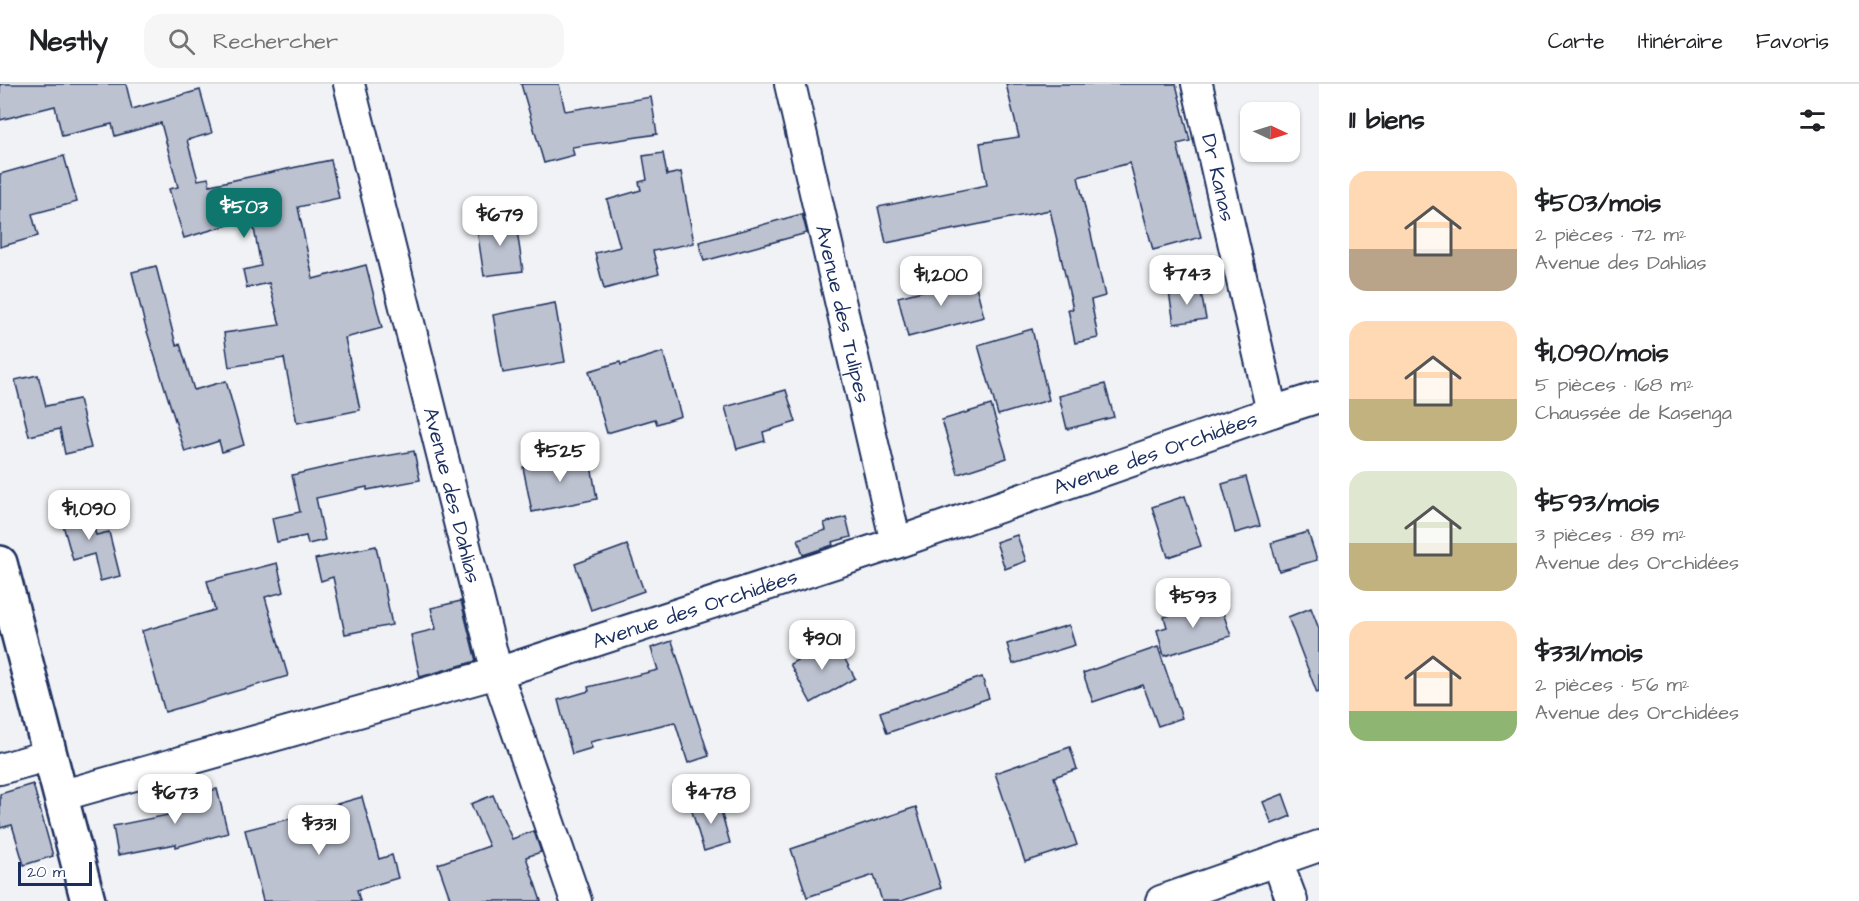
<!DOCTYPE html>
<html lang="fr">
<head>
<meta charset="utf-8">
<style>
	body { margin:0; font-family:"Architects Daughter",sans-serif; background:#f6f6f6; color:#202124; height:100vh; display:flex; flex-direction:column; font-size:22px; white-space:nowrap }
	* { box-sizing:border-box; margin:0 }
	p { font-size:20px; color:#757577 }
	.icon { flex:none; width:33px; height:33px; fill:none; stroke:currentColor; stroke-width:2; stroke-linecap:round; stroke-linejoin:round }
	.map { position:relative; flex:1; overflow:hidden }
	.sheet { display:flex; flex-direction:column; background:#fff; width:540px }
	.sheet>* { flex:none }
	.needle { width:39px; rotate:94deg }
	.tools { position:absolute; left:1240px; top:18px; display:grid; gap:12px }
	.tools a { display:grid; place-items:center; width:60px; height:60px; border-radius:12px; background:#fff; box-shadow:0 2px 4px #0004; font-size:30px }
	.scale { position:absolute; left:18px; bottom:15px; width:74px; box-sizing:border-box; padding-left:6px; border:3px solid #1b2f5e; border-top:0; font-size:16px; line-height:21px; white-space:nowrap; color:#1b2f5e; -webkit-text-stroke:4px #fff; paint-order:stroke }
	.price { position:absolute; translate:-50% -51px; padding:0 14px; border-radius:12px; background:#fff; color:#222; font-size:20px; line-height:39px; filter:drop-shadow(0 2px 3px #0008) }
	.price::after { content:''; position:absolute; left:50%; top:36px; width:18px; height:14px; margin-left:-9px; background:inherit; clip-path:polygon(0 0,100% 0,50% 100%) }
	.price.on { background:#0f766e; color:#fff }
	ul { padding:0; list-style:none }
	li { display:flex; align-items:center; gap:18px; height:150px; padding:0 30px }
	li span { display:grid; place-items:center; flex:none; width:168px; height:120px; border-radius:18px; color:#555 }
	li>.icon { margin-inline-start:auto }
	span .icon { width:72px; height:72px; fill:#fffc; stroke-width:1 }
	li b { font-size:26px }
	h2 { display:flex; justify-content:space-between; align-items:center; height:72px; padding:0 30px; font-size:26px }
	header { display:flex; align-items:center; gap:36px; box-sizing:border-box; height:84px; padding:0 30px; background:#fff; border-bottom:2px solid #e0e0e0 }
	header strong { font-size:28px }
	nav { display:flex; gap:33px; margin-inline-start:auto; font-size:21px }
	.search { width:420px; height:54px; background:#f6f6f6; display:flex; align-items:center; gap:15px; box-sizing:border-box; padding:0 21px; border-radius:18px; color:#757577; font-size:22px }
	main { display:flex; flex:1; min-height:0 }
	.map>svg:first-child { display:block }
	.building { fill:#bcc2d0; stroke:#1b2f5e; stroke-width:1.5 }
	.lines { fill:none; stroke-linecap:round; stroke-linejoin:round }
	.street-casing { stroke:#1b2f5e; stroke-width:34 }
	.secondary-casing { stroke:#1b2f5e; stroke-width:38 }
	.street { stroke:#fff; stroke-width:30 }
	.secondary { stroke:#fff; stroke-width:33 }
	.labels { text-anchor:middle; stroke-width:4.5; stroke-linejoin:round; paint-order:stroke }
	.street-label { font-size:21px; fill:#1b2f5e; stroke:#fff }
</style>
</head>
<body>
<header>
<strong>Nestly</strong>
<div class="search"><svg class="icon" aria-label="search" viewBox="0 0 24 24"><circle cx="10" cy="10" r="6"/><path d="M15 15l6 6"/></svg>Rechercher</div>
<nav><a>Carte</a><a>Itinéraire</a><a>Favoris</a></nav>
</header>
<main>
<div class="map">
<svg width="1319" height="817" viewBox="0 0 1319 817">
	<rect width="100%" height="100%" fill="#f1f2f5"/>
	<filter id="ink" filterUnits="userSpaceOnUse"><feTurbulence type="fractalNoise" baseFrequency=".0167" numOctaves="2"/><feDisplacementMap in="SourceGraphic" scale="12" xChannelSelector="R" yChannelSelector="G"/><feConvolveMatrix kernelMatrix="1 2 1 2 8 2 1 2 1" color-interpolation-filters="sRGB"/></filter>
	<g filter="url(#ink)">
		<!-- building -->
		<g class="building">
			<polygon points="0,0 126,0 132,25 200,6 212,49 187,56 198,96 208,94 210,101 331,76 339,114 298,123 313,195 366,181 382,244 345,254 360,326 297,339 284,274 229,283 224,249 280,241 269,199 247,204 243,186 261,182 252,134 184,154 169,105 178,103 161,39 115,52 112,40 62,52 55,22 0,36"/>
			<polygon points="521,0 559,0 565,27 651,13 657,50 572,63 574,71 544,79"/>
			<polygon points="1006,0 1176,0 1190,57 1177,60 1201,153 1153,166 1130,79 1078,93 1105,212 1091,216 1098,254 1075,259 1068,225 1073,225 1050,126 886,159 878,123 987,101 980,59 1019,53"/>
			<polygon points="663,69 667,91 681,88 694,159 653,167 659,190 604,205 595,169 620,163 607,116 641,106 639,98 647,96 643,72"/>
			<polygon points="64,72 77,118 32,130 38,152 0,163 0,90"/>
			<polygon points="802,130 807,149 704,177 699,158"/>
			<polygon points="515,133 523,187 484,192 476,139"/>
			<polygon points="156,182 176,261 180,260 194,306 226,297 244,361 222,368 219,357 185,368 145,241 132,188"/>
			<polygon points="974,194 984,233 908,253 898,213"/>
			<polygon points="1200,203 1206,235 1174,240 1169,208"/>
			<polygon points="555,219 565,278 503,289 493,231"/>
			<polygon points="1032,245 1049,316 998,331 978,261"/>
			<polygon points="663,268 681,332 657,340 655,335 607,349 589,287 620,278 621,281"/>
			<polygon points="38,291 46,322 79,315 91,364 65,370 60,345 29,352 15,296"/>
			<polygon points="1105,300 1114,333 1067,345 1059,312"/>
			<polygon points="786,306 796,338 763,348 765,357 737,365 725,323"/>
			<polygon points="991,321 1007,374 958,390 942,336"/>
			<polygon points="414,367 420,396 367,406 367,403 316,414 325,456 308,460 306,452 277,458 272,434 300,428 292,391 340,380"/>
			<polygon points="589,370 597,415 532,428 523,383"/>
			<polygon points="1246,393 1260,442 1235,449 1222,400"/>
			<polygon points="1185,412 1201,462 1168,473 1152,423"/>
			<polygon points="87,419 96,451 109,448 120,492 100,497 94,470 73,476 59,427"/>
			<polygon points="846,433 851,453 832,458 833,461 803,471 798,455 826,446 824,439"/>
			<polygon points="1308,448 1317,476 1279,487 1271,459"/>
			<polygon points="1017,451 1026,477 1005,485 996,458"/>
			<polygon points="627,461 644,507 591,526 575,480"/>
			<polygon points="376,462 392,541 345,550 333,493 321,497 315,475"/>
			<polygon points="277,479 284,508 265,513 288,592 165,628 142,547 215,526 207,497"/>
			<polygon points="461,517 476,577 420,593 411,551 436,545 431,524"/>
			<polygon points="1219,517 1231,552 1164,572 1157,546 1167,543 1164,533"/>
			<polygon points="1311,524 1319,545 1319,608 1317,609 1288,533"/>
			<polygon points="1069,541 1075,561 1013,580 1007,560"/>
			<polygon points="834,555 855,594 811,619 790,580"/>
			<polygon points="672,557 709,672 688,679 675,638 590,658 592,664 572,670 558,616 589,607 588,603 658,586 651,564"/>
			<polygon points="1158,563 1182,634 1158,642 1143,601 1093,618 1083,589"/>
			<polygon points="982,593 989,614 887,649 880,628"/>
			<polygon points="1070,663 1077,685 1054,693 1077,761 1025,778 995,689"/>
			<polygon points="33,700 53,772 24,781 12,741 0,744 0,710"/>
			<polygon points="217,705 228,749 176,763 176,760 118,771 113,742 168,731 165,719"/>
			<polygon points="1283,710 1291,732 1272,740 1263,718"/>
			<polygon points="493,711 512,755 534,747 541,768 526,773 541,817 451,817 438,780 489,762 471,720"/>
			<polygon points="362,713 379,775 392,771 398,794 357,806 360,817 263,817 245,746 317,728 316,726"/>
			<polygon points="718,716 730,759 704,767 691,724"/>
			<polygon points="916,723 941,804 901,817 882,817 874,791 807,813 791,765"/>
		</g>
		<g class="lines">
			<defs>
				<g id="street">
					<path id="s1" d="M349,0L497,589L576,817"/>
					<path id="s2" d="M790,0L896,459"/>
					<path id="s3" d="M1197,0L1272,328"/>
					<polyline points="0,685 50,671"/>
					<path id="s4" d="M60,712L497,589L896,459L1272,328L1319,313"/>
					<polyline points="1277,777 1292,817"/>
					<polyline points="1161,817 1319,762"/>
				</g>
				<polyline id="secondary" points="0,479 88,817"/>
			</defs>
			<!-- street casing -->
			<use href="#street" class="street-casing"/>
			<!-- secondary casing -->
			<use href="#secondary" class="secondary-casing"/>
			<!-- street -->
			<use href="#street" class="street"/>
			<!-- secondary -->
			<use href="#secondary" class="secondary"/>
		</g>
	</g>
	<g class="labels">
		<!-- street labels -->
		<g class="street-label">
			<text dy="7" stroke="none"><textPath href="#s3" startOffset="96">Dr Kanas</textPath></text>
			<text dy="7" stroke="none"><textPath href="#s2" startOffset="236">Avenue des Tulipes</textPath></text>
			<text dy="7" stroke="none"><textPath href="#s4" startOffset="1148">Avenue des Orchidées</textPath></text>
			<text dy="7" stroke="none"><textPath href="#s1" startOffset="424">Avenue des Dahlias</textPath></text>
			<text dy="7" stroke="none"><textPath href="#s4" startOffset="662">Avenue des Orchidées</textPath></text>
		</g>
	</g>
</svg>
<div class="tools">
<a><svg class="needle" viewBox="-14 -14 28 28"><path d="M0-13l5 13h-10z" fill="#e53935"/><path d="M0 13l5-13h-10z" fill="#757577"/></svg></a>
</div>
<div class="scale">20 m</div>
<b class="price on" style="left:244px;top:155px">$503</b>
<b class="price" style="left:500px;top:163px">$679</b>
<b class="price" style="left:1187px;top:222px">$743</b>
<b class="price" style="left:941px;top:223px">$1,200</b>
<b class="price" style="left:560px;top:399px">$525</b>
<b class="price" style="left:89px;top:457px">$1,090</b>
<b class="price" style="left:1193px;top:545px">$593</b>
<b class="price" style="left:822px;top:587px">$901</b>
<b class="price" style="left:175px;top:741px">$673</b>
<b class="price" style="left:711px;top:741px">$478</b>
<b class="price" style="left:319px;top:772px">$331</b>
</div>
<section class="sheet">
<h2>11 biens<svg class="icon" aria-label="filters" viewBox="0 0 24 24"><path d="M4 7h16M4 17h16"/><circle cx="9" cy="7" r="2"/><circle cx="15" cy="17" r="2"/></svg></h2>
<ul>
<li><span style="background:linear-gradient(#ffd9b3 65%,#b9a48a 0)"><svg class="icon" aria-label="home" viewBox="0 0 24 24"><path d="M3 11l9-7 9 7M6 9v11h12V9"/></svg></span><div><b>$503/mois</b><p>2 pièces · 72 m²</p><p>Avenue des Dahlias</p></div></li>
<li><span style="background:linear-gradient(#ffd9b3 65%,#c2b280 0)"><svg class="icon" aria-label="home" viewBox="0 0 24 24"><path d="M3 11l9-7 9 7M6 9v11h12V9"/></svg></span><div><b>$1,090/mois</b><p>5 pièces · 168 m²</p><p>Chaussée de Kasenga</p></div></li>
<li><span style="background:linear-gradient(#dfe7d0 60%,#c2b280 0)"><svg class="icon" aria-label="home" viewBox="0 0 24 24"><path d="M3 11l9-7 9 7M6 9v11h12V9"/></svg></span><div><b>$593/mois</b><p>3 pièces · 89 m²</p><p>Avenue des Orchidées</p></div></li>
<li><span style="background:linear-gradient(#ffd9b3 75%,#8fb573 0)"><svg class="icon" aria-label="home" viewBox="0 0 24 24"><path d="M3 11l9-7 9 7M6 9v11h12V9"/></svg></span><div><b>$331/mois</b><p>2 pièces · 56 m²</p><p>Avenue des Orchidées</p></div></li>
</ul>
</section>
</main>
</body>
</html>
